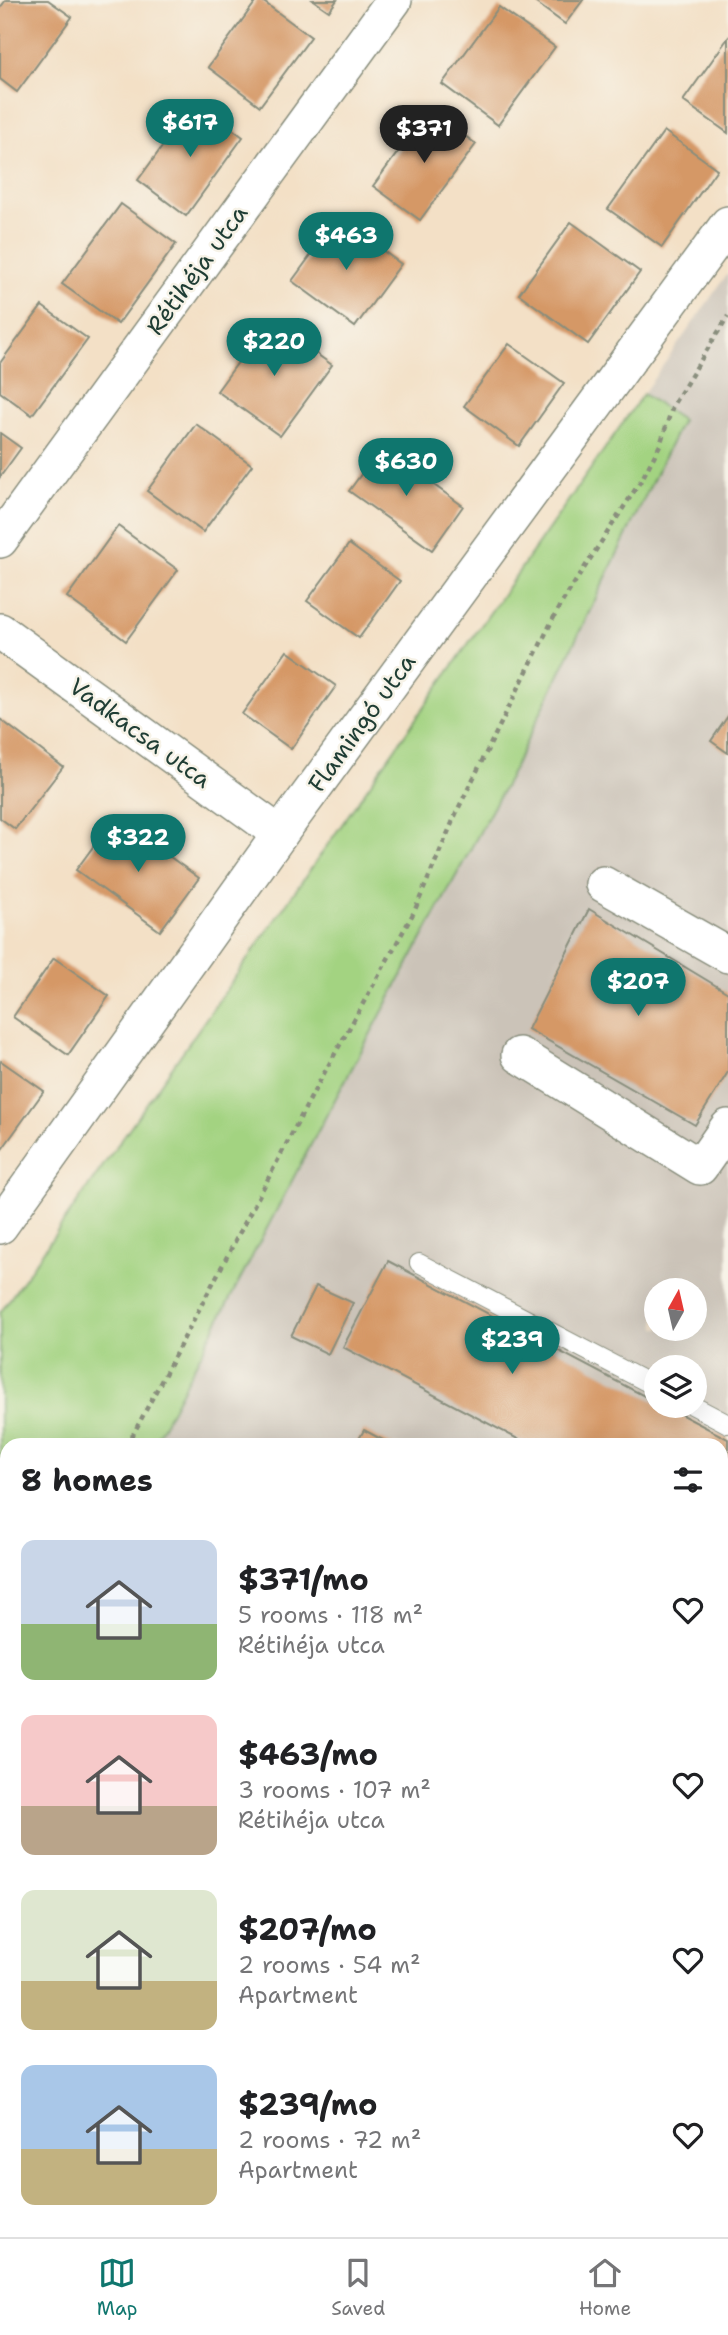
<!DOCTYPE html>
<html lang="en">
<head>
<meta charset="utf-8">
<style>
	body { margin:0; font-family:"Shantell Sans",sans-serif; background:#f6f6f6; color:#202124; height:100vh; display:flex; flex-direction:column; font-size:26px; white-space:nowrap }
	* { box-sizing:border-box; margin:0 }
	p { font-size:23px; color:#757577 }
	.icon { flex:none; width:38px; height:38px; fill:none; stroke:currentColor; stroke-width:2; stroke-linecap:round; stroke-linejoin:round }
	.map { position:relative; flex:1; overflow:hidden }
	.details { position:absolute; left:0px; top:1438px; width:728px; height:800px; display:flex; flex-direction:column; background:#fff; border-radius:21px 21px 0 0; box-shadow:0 7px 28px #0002 }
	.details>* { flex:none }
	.needle { width:46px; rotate:8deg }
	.buttons { position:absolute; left:644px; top:1278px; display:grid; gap:14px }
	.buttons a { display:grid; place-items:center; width:63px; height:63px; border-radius:50%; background:#fff; box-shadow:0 7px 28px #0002; font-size:35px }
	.price { position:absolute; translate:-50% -60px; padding:0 16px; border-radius:24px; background:#0f766e; color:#fff; font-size:23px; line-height:46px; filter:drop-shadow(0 2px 4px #0008) }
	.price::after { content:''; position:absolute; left:50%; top:42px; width:21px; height:16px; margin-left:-10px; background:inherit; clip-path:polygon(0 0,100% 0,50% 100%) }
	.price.selected { background:#222; color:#fff }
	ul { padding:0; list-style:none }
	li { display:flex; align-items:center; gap:21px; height:175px; padding:0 21px }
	li span { display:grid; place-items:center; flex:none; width:196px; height:140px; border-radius:14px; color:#555 }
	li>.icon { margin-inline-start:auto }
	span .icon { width:84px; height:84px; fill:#fffc; stroke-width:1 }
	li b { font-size:30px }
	h2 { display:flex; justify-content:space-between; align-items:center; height:84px; padding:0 21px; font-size:30px }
	.dock { display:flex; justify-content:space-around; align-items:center; height:98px; border-top:2px solid #e0e0e0; background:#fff; font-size:19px; color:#757577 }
	.dock a { display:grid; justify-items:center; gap:4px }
	.dock .selected { color:#0f766e }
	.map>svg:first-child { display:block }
	.industrial { fill:#cbc3b8; fill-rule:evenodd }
	.green { fill:#a3d381; stroke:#61885a; stroke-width:2 }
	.building { fill:#d59866 }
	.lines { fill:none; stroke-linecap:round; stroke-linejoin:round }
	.service-casing { stroke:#898e7d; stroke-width:20 }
	.minor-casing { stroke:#898e7d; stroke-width:38 }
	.path { stroke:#898e7d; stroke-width:4.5; stroke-dasharray:5 5; stroke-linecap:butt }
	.service { stroke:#fff; stroke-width:18 }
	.minor { stroke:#fff; stroke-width:35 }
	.labels { text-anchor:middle; stroke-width:5; stroke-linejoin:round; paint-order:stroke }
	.street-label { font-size:24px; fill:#1f3d34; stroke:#f7f3e8 }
</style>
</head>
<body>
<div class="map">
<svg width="728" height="2237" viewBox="0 0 728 2237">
	<rect width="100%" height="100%" fill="#f7f3e8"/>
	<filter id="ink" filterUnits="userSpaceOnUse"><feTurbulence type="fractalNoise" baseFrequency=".0143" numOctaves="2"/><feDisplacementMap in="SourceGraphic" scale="14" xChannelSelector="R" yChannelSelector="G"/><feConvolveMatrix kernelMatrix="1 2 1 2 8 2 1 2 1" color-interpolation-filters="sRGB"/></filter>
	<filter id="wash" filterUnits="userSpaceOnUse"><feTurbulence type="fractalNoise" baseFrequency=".00686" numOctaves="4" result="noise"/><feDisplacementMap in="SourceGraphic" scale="28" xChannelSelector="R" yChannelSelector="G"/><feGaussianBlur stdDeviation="1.57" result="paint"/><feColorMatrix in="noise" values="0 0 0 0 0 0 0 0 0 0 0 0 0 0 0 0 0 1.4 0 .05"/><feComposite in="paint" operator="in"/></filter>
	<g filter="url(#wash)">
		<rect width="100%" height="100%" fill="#f3e0c6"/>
		<!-- industrial -->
		<path class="industrial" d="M728,273V2237H0V1735L7,1722V2231H721V1446L153,1445L326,1116L508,780L682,421L643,394ZM656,1290H695V1328H656ZM656,1367H695V1405H656Z"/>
		<!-- green -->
		<polygon class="green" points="643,394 682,420 508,780 326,1116 153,1445 7,1446 7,1722 0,1735 0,1313"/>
		<g id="blocks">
			<!-- building -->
			<g class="building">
				<polygon points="6,0 48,0 72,17 17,92 0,79 0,8"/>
				<polygon points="257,0 261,0 311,37 260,106 208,67"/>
				<polygon points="313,0 337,0 329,11"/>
				<polygon points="532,0 583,0 565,24"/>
				<polygon points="499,7 555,47 498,125 442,84"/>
				<polygon points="728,38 728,133 683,101"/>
				<polygon points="195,102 243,137 186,216 138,180"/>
				<polygon points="429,110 476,144 420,220 373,186"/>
				<polygon points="664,131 717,169 662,247 608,209"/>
				<polygon points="121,204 176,244 118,324 62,284"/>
				<polygon points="338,218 401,264 355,327 292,281"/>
				<polygon points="571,222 640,272 588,344 519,294"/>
				<polygon points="42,306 88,339 32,415 0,392 0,363"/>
				<polygon points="269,320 332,365 280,436 217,391"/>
				<polygon points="509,344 564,383 519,446 464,406"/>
				<polygon points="196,424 252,465 203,532 147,491"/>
				<polygon points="0,433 21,448 0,477"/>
				<polygon points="381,447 463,506 432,550 349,491"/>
				<polygon points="118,526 178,570 126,641 67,597"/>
				<polygon points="349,544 400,581 359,638 307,601"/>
				<polygon points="287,651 336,686 291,749 242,714"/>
				<polygon points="728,716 728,753 711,741"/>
				<polygon points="0,719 63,767 15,829 0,818"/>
				<polygon points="115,817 199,878 160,931 76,870"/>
				<polygon points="589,909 728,993 728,1072 695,1125 528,1029"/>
				<polygon points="54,958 109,996 68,1055 13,1017"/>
				<polygon points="1,1061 44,1091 0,1152 0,1063"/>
				<polygon points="388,1261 656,1402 656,1405 663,1405 728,1439 728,1548 721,1545 721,1446 531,1446 343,1347"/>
				<polygon points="316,1286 353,1303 328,1354 291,1336"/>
				<polygon points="364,1430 394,1446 355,1446"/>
				<polygon points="721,1620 728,1623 728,1698 721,1694"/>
				<polygon points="721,1878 728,1884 728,2200 721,2207"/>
				<polygon points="330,2231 472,2231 478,2237 320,2237"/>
			</g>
		</g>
	</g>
	<g filter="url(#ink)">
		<use href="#blocks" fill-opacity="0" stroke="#898e7d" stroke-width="2"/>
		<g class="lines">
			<defs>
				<g id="service">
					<polyline points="419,1263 656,1387"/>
					<polyline points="692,1405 728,1424"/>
					<polyline points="576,2231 582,2237"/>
				</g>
				<g id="minor">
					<polyline points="0,540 394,0"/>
					<polyline points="0,631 280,834"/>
					<polyline points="603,884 728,955"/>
					<polyline points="519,1055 700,1167 728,1127"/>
					<polyline points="0,1226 280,834 728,224"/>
				</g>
			</defs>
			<!-- service casing -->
			<use href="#service" class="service-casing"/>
			<!-- minor casing -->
			<use href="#minor" class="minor-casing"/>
			<!-- path -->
			<g class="path">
				<polyline points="127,1446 317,1086 414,912 458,809 559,607 642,479 660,445 673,405 728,316"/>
				<polyline points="0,1646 7,1636"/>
			</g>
			<!-- service -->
			<use href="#service" class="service"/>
			<!-- minor -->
			<use href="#minor" class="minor"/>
		</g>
	</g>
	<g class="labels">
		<!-- street labels -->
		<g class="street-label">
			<text transform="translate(197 270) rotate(-54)" y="8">Rétihéja utca</text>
			<text transform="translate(362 723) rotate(-54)" y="8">Flamingó utca</text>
			<text transform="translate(140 733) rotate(36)" y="8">Vadkacsa utca</text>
		</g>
	</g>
</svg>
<div class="buttons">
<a><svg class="needle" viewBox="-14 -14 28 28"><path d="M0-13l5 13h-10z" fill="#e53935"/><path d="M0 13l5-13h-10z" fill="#757577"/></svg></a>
<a><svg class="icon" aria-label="layers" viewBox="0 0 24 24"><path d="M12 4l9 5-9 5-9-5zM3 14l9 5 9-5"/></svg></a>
</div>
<b class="price" style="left:190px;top:159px">$617</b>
<b class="price selected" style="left:424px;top:165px">$371</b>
<b class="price" style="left:346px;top:272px">$463</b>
<b class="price" style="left:274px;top:378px">$220</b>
<b class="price" style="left:406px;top:498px">$630</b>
<b class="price" style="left:138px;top:874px">$322</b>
<b class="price" style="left:638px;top:1018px">$207</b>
<b class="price" style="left:512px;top:1376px">$239</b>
<section class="details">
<h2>8 homes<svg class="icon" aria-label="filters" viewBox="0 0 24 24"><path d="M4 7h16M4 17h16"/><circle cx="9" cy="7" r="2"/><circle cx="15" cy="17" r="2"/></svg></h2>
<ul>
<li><span style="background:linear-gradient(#c9d6e8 60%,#8fb573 0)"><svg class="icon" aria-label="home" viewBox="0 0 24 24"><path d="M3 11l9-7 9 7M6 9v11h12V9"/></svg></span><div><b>$371/mo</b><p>5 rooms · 118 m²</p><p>Rétihéja utca</p></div><svg class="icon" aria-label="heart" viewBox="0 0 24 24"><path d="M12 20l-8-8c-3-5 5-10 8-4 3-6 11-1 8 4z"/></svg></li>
<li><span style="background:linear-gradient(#f6c9c9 65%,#b9a48a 0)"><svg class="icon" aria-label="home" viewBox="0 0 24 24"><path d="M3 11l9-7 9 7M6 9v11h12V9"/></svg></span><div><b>$463/mo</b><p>3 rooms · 107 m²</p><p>Rétihéja utca</p></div><svg class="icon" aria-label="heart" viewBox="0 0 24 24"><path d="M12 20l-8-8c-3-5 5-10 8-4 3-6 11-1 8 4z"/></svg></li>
<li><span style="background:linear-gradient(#dfe7d0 65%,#c2b280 0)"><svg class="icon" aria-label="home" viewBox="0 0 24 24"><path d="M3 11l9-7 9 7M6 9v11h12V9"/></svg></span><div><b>$207/mo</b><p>2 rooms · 54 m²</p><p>Apartment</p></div><svg class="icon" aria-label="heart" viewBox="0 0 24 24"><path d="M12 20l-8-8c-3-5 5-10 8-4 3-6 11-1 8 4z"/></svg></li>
<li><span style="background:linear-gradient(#a9c7e8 60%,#c2b280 0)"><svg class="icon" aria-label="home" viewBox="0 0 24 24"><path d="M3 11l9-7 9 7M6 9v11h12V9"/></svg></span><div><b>$239/mo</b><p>2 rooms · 72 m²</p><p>Apartment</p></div><svg class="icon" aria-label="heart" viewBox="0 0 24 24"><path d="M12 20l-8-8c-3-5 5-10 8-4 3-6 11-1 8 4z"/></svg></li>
</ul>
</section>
</div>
<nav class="dock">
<a class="selected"><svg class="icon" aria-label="map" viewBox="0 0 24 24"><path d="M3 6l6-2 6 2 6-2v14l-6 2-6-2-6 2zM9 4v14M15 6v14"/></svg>Map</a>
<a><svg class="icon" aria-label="saved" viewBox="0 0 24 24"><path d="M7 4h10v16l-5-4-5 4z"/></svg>Saved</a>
<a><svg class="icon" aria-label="home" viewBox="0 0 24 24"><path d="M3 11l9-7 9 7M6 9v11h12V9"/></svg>Home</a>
</nav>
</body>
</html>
